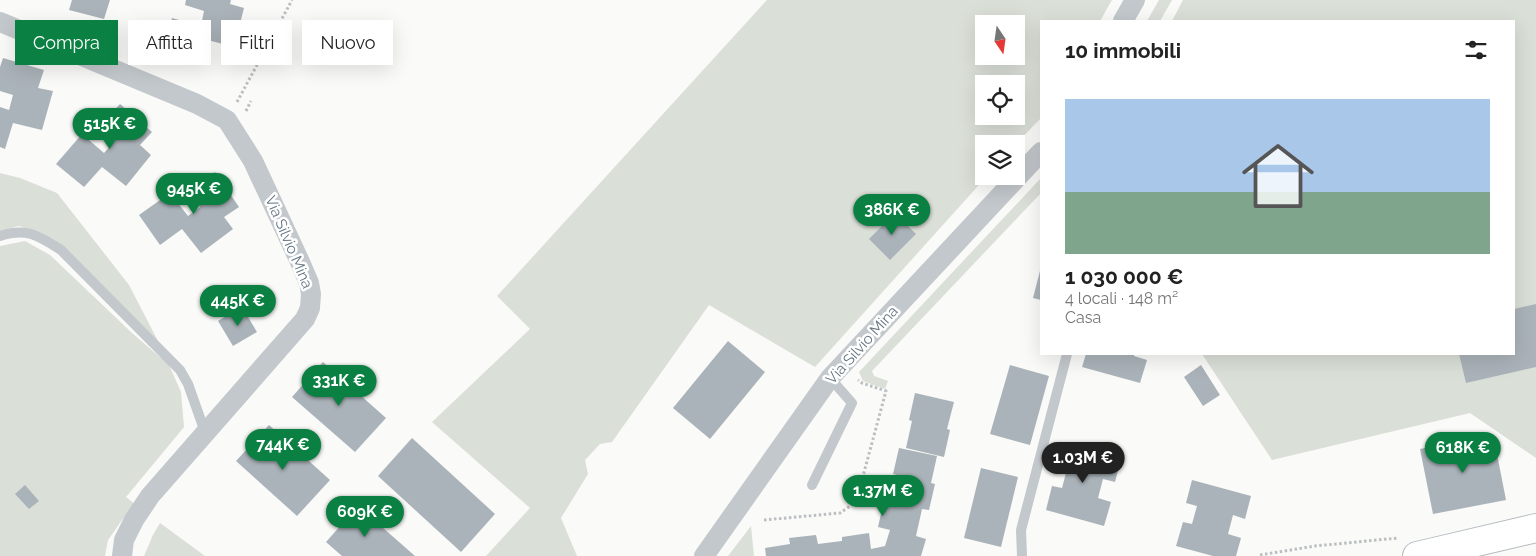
<!DOCTYPE html>
<html lang="it">
<head>
<meta charset="utf-8">
<style>
	body { margin:0; font-family:Raleway,sans-serif; background:#f2f2f2; color:#222; height:100vh; display:flex; flex-direction:column; font-size:19px; white-space:nowrap }
	* { box-sizing:border-box; margin:0 }
	p { font-size:16px; color:#767676 }
	.icon { flex:none; width:28px; height:28px; fill:none; stroke:currentColor; stroke-width:2; stroke-linecap:round; stroke-linejoin:round }
	.map { position:relative; flex:1; overflow:hidden }
	.panel { position:absolute; left:1040px; top:20px; width:475px; height:335px; display:flex; flex-direction:column; background:#fff; border-radius:0px; box-shadow:0 5px 20px #0002 }
	.panel>* { flex:none }
	.top-card { position:absolute; left:15px; top:20px; width:475px; height:45px; display:flex; gap:10px }
	.needle { width:32px; rotate:167deg }
	.fabs { position:absolute; left:975px; top:15px; display:grid; gap:10px }
	.fabs a { display:grid; place-items:center; width:50px; height:50px; border-radius:0px; background:#fff; box-shadow:0 5px 20px #0002; font-size:25px }
	.price { position:absolute; translate:-50% -42px; padding:0 11px; border-radius:18px; background:#0b8043; color:#fff; font-size:16px; line-height:32px; filter:drop-shadow(0 1px 2px #0008) }
	.price::after { content:''; position:absolute; left:50%; top:30px; width:15px; height:11px; margin-left:-8px; background:inherit; clip-path:polygon(0 0,100% 0,50% 100%) }
	.price.active { background:#222; color:#fff }
	ul { padding:0; list-style:none }
	li { display:grid; align-content:center; gap:10px; height:265px; padding:0 25px }
	li+li { border-top:1px solid #e0e0e0 }
	li span { display:grid; place-items:center; height:155px; border-radius:0px; color:#555 }
	li>.icon { margin-inline-start:auto }
	span .icon { width:90px; height:90px; fill:#fffc; stroke-width:1 }
	li b { font-size:21px }
	h2 { display:flex; justify-content:space-between; align-items:center; height:60px; padding:0 25px; font-size:21px }
	.tag { padding:0 18px; border-radius:0px; background:#fff; box-shadow:0 5px 20px #0002; font-size:18px; line-height:45px }
	.tag.active { background:#0b8043; color:#fff }
	.map>svg:first-child { display:block }
	.green { fill:#dadfd7; fill-rule:evenodd }
	.building { fill:#aab3b9 }
	.lines { fill:none; stroke-linecap:round; stroke-linejoin:round }
	.secondary-casing { stroke:#b3babf; stroke-width:30 }
	.path { stroke:#bbbfc2; stroke-width:3; stroke-dasharray:2.5 2.5; stroke-linecap:butt }
	.lane { stroke:#c3c8cc; stroke-width:10 }
	.street { stroke:#c3c8cc; stroke-width:20 }
	.secondary { stroke:#fff; stroke-width:28 }
	.labels { text-anchor:middle; stroke-width:5; stroke-linejoin:round; paint-order:stroke }
	.street-label { font-size:15px; fill:#657683; stroke:#fff }
</style>
</head>
<body>
<div class="map">
<svg width="1536" height="556" viewBox="0 0 1536 556">
	<rect width="100%" height="100%" fill="#fafaf8"/>
	<!-- green -->
	<g class="green">
		<path d="M767,0H1112L1100,21H1041V118L1016,144H984V176H987L815,367L709,305L612,442L600,444L585,460L588,474L561,518L577,556H486L530,508L432,422L530,329L497,296ZM984,24H1016V56H984ZM984,84H1016V116H984Z"/>
		<polygon points="1159,0 1172,0 1160,21 1147,21"/>
		<polygon points="1183,0 1536,0 1536,458 1470,413 1272,460 1202,354 1514,354 1514,21 1172,21"/>
		<polygon points="0,173 20,178 57,193 129,285 159,343 35,232 19,226 0,231"/>
		<polygon points="1041,178 1041,193 872,371 874,376 888,381 885,389 863,381 859,372"/>
		<polygon points="25,241 50,255 132,333 161,358 165,356 181,392 184,427 126,497 136,505 122,520 108,540 105,556 0,556 0,246"/>
		<polygon points="160,523 205,556 144,556 153,535"/>
		<polygon points="751,526 754,556 728,556"/>
	</g>
	<!-- building -->
	<g class="building">
		<polygon points="72,0 110,0 104,19 69,10"/>
		<polygon points="186,0 231,0 230,4 244,8 234,47 204,39 197,65 162,56 172,18 201,26 204,11 185,5"/>
		<polygon points="3,58 44,70 38,88 53,91 42,130 13,123 5,149 0,147 0,107 9,110 13,95 0,91 0,67"/>
		<polygon points="120,104 152,132 140,145 151,155 126,186 102,167 84,187 56,164 82,134 104,153 114,142 98,128"/>
		<polygon points="215,172 239,207 224,217 233,229 201,253 182,229 160,245 139,215 170,193 188,216 200,207 188,190"/>
		<polygon points="895,213 916,234 890,260 869,239"/>
		<polygon points="1041,267 1041,300 1033,298"/>
		<polygon points="1536,304 1536,367 1466,383 1459,354 1514,354 1514,309"/>
		<polygon points="242,307 257,332 233,346 218,321"/>
		<polygon points="728,341 765,372 710,439 673,408"/>
		<polygon points="1086,354 1134,354 1134,356 1147,360 1140,383 1082,367"/>
		<polygon points="323,362 386,418 355,452 292,397"/>
		<polygon points="1010,365 1049,376 1030,445 990,434"/>
		<polygon points="1201,365 1220,395 1203,406 1184,377"/>
		<polygon points="915,393 954,402 947,429 950,430 944,457 906,448 912,421 909,420"/>
		<polygon points="269,425 330,480 297,516 236,461"/>
		<polygon points="1493,434 1506,500 1433,514 1420,449"/>
		<polygon points="412,438 495,514 461,552 378,476"/>
		<polygon points="1062,443 1121,459 1115,482 1103,479 1098,498 1111,502 1104,526 1046,510 1052,486 1062,488 1067,469 1056,466"/>
		<polygon points="899,448 937,456 931,483 935,484 929,510 922,509 916,536 926,539 921,556 766,556 765,548 790,544 789,538 816,535 818,544 842,541 842,537 869,533 871,549 885,546 890,530 878,527 884,500 891,502 897,475 893,474"/>
		<polygon points="981,468 1018,477 1001,547 964,538"/>
		<polygon points="1192,480 1251,496 1245,519 1233,515 1228,534 1241,538 1236,556 1213,556 1176,546 1183,522 1192,524 1197,506 1186,503"/>
		<polygon points="25,485 39,501 29,509 15,494"/>
		<polygon points="358,506 415,556 342,556 326,542"/>
	</g>
	<g class="lines">
		<defs>
			<polyline id="secondary" points="1417,556 1536,528"/>
		</defs>
		<!-- secondary casing -->
		<use href="#secondary" class="secondary-casing"/>
		<!-- path -->
		<g class="path">
			<polyline points="237,102 292,0"/>
			<polyline points="246,111 251,101"/>
			<polyline points="764,520 840,513 856,502 886,391 862,383 858,380"/>
			<polyline points="1260,555 1315,546 1398,538"/>
		</g>
		<!-- lane -->
		<g class="lane">
			<path d="M0,236C27,227 39,236 61,250L180,370L188,384L205,432"/>
			<polyline points="812,485 852,403 830,378"/>
			<polyline points="1022,556 1021,530 1067,354"/>
		</g>
		<!-- street -->
		<g class="street">
			<polyline points="1123,21 1135,0"/>
			<polyline points="0,22 197,104 227,120 253,161 300,262 309,283 311,294 310,308 305,319 150,496 134,520 124,540 122,556"/>
			<polyline points="704,556 830,378 1041,152"/>
		</g>
		<!-- secondary -->
		<use href="#secondary" class="secondary"/>
	</g>
	<g class="labels">
		<!-- street labels -->
		<g class="street-label">
			<text transform="translate(289 242) rotate(67)" y="5">Via Silvio Mina</text>
			<text transform="translate(862 345) rotate(-48)" y="5">Via Silvio Mina</text>
		</g>
	</g>
</svg>
<div class="fabs">
<a><svg class="needle" viewBox="-14 -14 28 28"><path d="M0-13l5 13h-10z" fill="#e53935"/><path d="M0 13l5-13h-10z" fill="#767676"/></svg></a>
<a><svg class="icon" aria-label="locate" viewBox="0 0 24 24"><circle cx="12" cy="12" r="6"/><path d="M12 2v4M12 18v4M2 12h4M18 12h4"/></svg></a>
<a><svg class="icon" aria-label="layers" viewBox="0 0 24 24"><path d="M12 4l9 5-9 5-9-5zM3 14l9 5 9-5"/></svg></a>
</div>
<b class="price" style="left:110px;top:150px">515K €</b>
<b class="price" style="left:194px;top:215px">945K €</b>
<b class="price" style="left:892px;top:236px">386K €</b>
<b class="price" style="left:238px;top:327px">445K €</b>
<b class="price" style="left:339px;top:407px">331K €</b>
<b class="price" style="left:283px;top:471px">744K €</b>
<b class="price" style="left:1463px;top:474px">618K €</b>
<b class="price active" style="left:1083px;top:484px">1.03M €</b>
<b class="price" style="left:883px;top:517px">1.37M €</b>
<b class="price" style="left:365px;top:538px">609K €</b>
<div class="top-card">
<a class="tag active">Compra</a>
<a class="tag">Affitta</a>
<a class="tag">Filtri</a>
<a class="tag">Nuovo</a>
</div>
<section class="panel">
<h2>10 immobili<svg class="icon" aria-label="filters" viewBox="0 0 24 24"><path d="M4 7h16M4 17h16"/><circle cx="9" cy="7" r="2"/><circle cx="15" cy="17" r="2"/></svg></h2>
<ul>
<li><span style="background:linear-gradient(#a9c7e8 60%,#7fa58c 0)"><svg class="icon" aria-label="home" viewBox="0 0 24 24"><path d="M3 11l9-7 9 7M6 9v11h12V9"/></svg></span><div><b>1 030 000 €</b><p>4 locali · 148 m²</p><p>Casa</p></div></li>
</ul>
</section>
</div>
</body>
</html>
